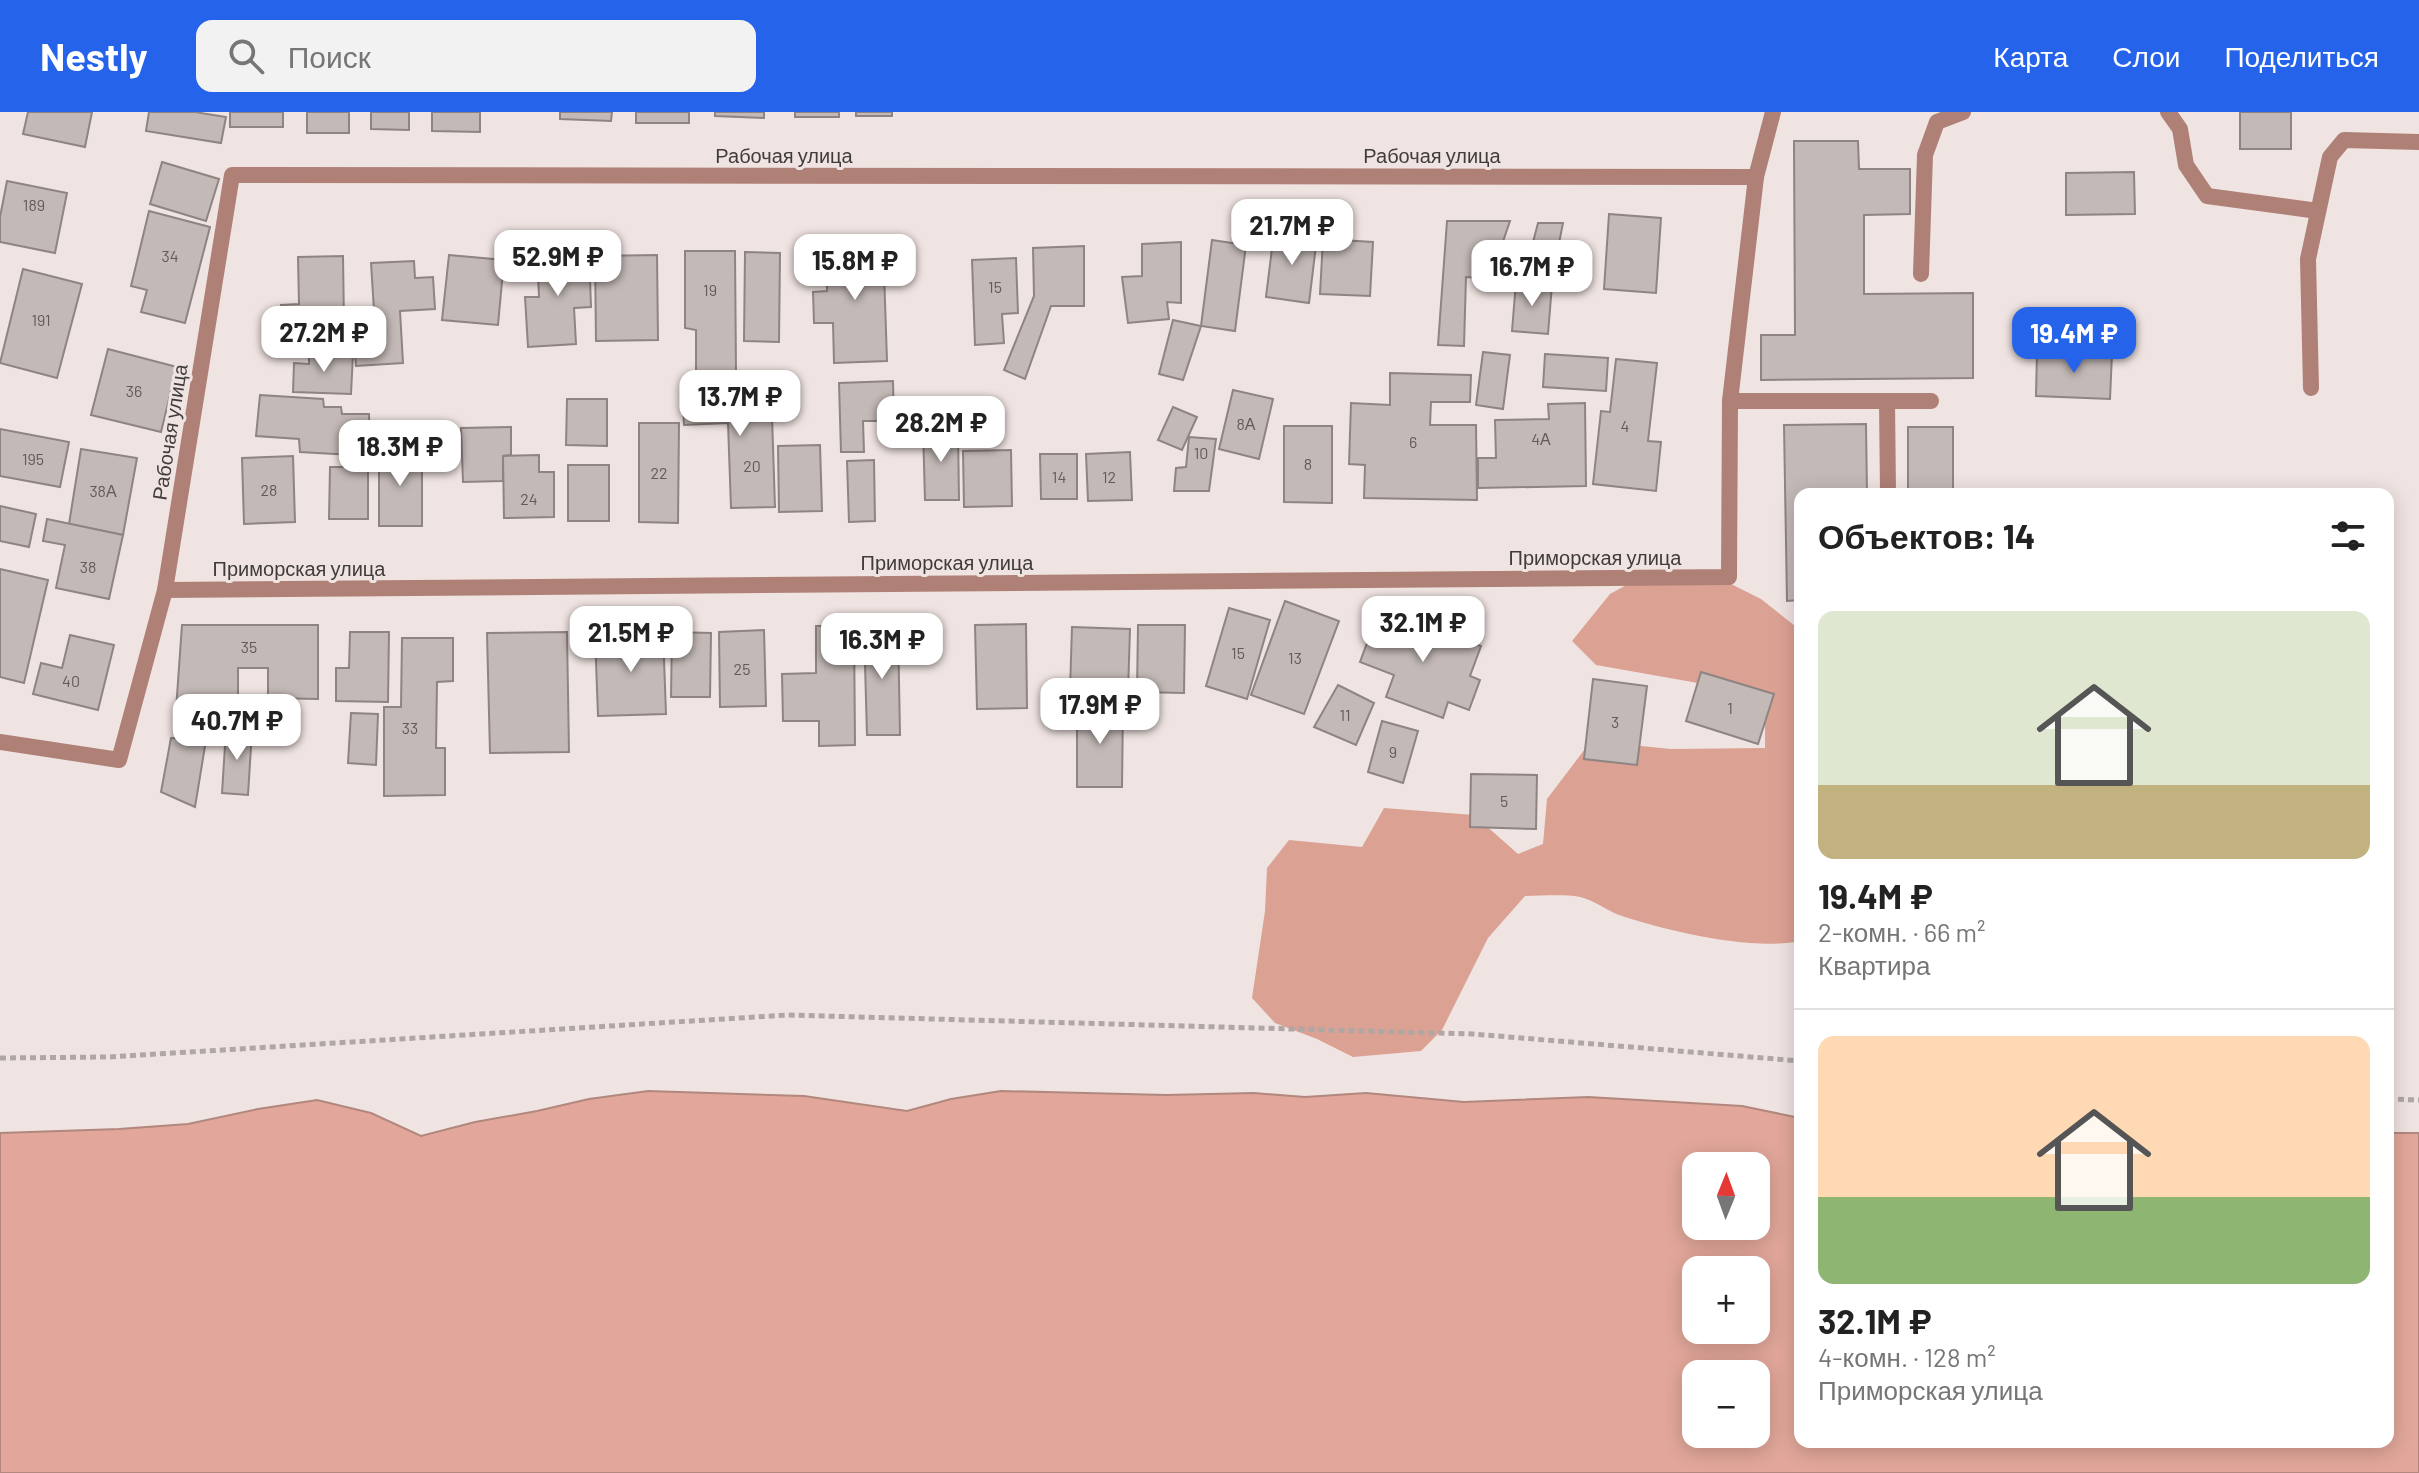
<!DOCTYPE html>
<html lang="ru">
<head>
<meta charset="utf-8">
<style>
	body { margin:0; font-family:Barlow,sans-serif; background:#f2f2f2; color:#222; height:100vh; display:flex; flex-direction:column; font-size:30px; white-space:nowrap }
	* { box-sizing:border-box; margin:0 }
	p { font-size:26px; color:#767676 }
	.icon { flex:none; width:44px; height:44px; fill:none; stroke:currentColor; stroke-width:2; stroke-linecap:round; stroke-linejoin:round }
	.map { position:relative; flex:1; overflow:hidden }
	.sheet { position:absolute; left:1794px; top:376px; width:600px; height:960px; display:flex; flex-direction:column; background:#fff; border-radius:16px; box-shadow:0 4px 20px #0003 }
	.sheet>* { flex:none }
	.needle { width:52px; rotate:1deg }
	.fabs { position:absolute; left:1682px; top:1040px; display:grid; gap:16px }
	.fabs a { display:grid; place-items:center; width:88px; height:88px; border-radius:16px; background:#fff; box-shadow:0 4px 20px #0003; font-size:40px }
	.price { position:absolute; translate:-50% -68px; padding:0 18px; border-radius:16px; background:#fff; color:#222; font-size:26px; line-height:52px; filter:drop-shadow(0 2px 4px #0008) }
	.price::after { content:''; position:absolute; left:50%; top:48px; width:24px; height:18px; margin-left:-12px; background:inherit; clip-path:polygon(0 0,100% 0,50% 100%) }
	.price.on { background:#2563eb; color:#fff }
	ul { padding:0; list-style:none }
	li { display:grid; align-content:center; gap:16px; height:424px; padding:0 24px }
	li+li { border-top:2px solid #e0e0e0 }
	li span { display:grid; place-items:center; height:248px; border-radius:16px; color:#555 }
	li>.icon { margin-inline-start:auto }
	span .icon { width:144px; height:144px; fill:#fffc; stroke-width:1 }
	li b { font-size:34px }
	h2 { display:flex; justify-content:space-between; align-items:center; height:96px; padding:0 24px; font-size:34px }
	header { display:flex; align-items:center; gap:48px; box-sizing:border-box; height:112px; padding:0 40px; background:#2563eb; color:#fff }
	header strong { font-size:38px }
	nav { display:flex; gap:44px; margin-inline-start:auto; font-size:28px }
	.search { width:560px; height:72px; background:#f2f2f2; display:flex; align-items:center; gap:20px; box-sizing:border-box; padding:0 28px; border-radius:16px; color:#767676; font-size:30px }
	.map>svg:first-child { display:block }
	.forest { fill:#dba193 }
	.water { fill:#e2a79a; stroke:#b1877e; stroke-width:2; fill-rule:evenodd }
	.building { fill:#c3b9b6; stroke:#8e8482; stroke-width:2 }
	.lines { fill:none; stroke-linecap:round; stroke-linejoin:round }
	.path { stroke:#b0a7a5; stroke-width:5; stroke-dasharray:6 4; stroke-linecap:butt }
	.service { stroke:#af8076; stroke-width:16 }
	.minor { stroke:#af8076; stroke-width:16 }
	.labels { text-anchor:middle; stroke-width:6; stroke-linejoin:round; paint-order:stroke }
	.number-label { font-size:16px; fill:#615b5a }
	.street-label { font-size:20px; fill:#403c3b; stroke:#f0e4e2 }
</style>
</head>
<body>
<header>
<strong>Nestly</strong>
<div class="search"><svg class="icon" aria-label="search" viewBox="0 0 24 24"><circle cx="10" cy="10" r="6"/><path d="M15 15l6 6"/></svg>Поиск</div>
<nav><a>Карта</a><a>Слои</a><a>Поделиться</a></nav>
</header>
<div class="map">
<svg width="2419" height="1361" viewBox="0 0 2419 1361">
	<rect width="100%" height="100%" fill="#f0e4e2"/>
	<!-- forest -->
	<path class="forest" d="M1717,465L1761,487L1800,518V829C1751,839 1667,819 1619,803C1606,798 1594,788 1580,785C1563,782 1543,784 1525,784L1488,826L1442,918L1421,939L1353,945L1317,927L1275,911L1252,886L1265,799L1267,756L1289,728L1362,735L1384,696L1474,703L1518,742L1543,732L1547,687L1591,629L1671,637L1765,636V612L1732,577L1596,553L1572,529L1610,482L1639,466Z"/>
	<!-- water -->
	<path class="water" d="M648,979L804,984L907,999L951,987L1001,979L1166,983L1254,981L1305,985L1366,981L1464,990L1588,985L1742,994L1800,1006V1330H2388V1021H2419V1361H0V1021L119,1017L188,1012L258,997L317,988L371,1001L421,1024L475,1010L537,999L589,987ZM1696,1054H1756V1114H1696ZM1696,1158H1756V1218H1696ZM1696,1262H1756V1322H1696Z"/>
	<!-- building -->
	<g class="building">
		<polygon points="28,0 92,0 85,35 23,22"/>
		<polygon points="149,0 195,0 226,5 221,31 146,19"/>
		<rect x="230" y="0" width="53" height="15"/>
		<rect x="307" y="0" width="42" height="21"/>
		<polygon points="371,0 409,0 409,18 371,17"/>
		<polygon points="432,0 480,0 480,20 432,19"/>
		<polygon points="560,0 612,0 611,9 560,7"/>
		<rect x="636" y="0" width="53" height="11"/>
		<polygon points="715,0 764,0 764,6 715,4"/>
		<rect x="795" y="0" width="44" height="5"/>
		<rect x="856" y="0" width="36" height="4"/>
		<rect x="2240" y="0" width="51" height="37"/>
		<polygon points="1794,29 1858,29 1859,57 1910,57 1910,102 1864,103 1864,182 1973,181 1973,266 1761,268 1761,223 1795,223"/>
		<polygon points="162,50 219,67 206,109 150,92"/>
		<polygon points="2134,60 2135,102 2066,103 2066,61"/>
		<polygon points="7,69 67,81 55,141 0,130 0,105"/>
		<polygon points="149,99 210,115 185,211 141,200 147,178 131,174"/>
		<polygon points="1609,102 1661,106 1656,181 1604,177"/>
		<polygon points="1447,109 1510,109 1490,167 1466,165 1464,234 1438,233"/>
		<polygon points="1538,111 1563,111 1552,166 1525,161"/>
		<polygon points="1274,120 1317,125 1309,191 1266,185"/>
		<polygon points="1323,127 1373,130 1370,184 1320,182"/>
		<polygon points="1212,128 1246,133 1235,219 1201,214"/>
		<polygon points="883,130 887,249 834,251 833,211 814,211 813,180 827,179 826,132"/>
		<polygon points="1181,130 1181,191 1167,190 1169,207 1128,211 1122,165 1142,164 1142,132"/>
		<polygon points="1084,134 1084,194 1051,194 1025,267 1004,258 1034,184 1033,136"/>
		<polygon points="589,138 591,195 574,196 576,232 528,235 525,185 539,185 537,141"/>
		<polygon points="685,139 735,139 736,262 696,262 696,218 685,216"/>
		<polygon points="745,140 780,141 779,230 744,229"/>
		<polygon points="449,143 504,148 498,213 442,208"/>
		<polygon points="657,143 658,228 596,229 595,144"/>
		<polygon points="343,144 344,211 302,212 302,226 281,227 281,193 299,192 298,145"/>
		<polygon points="1016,146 1018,201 1002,202 1004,231 975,233 972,148"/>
		<polygon points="414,149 415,166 433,165 435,197 400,199 403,251 356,254 352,200 374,199 371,151"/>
		<polygon points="23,157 82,172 57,266 0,251"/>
		<polygon points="1516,170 1552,173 1548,222 1512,219"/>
		<polygon points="1173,208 1201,214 1183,268 1159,262"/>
		<polygon points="108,237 177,255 161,320 91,303"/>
		<polygon points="2037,239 2112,242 2110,287 2036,284"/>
		<polygon points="1483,240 1510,243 1503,297 1476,293"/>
		<polygon points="309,241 353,242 351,282 293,280 294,251 309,252"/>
		<polygon points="1545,242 1608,246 1606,279 1543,275"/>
		<polygon points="1616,247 1657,251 1648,329 1661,330 1656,379 1593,372 1601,299 1610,300"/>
		<polygon points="1390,261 1471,263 1470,290 1431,290 1430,313 1476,313 1477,388 1364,386 1365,353 1349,352 1351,291 1390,293"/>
		<polygon points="893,269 894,309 863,309 864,340 841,340 839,271"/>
		<polygon points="771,274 775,395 731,396 728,311 684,313 682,277"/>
		<polygon points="1233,278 1273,287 1259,347 1219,337"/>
		<polygon points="260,283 323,287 324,295 341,295 342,302 369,302 370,344 300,340 299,327 256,324"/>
		<polygon points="567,287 607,287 607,334 566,333"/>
		<polygon points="1585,291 1586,374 1478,376 1478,346 1496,346 1495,308 1549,307 1548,292"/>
		<polygon points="1173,295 1197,305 1182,338 1158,328"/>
		<polygon points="639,311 679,311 678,411 639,410"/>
		<polygon points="1866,312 1867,382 1800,382 1800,488 1787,489 1784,313"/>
		<polygon points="1284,314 1332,314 1332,391 1284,390"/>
		<polygon points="511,315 511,343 503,344 503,369 463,370 461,316"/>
		<rect x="1908" y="315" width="45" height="67"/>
		<polygon points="0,317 69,330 60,375 0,364"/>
		<polygon points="923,317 958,317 959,388 925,388"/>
		<polygon points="1189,325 1216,327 1209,379 1174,379 1176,356 1186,355"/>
		<polygon points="820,333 822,399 779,400 778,334"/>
		<polygon points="81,337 137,346 123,423 69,412"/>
		<polygon points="1011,338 1012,394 964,395 963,339"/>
		<rect x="379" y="339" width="43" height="75"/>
		<polygon points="1130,340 1132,388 1088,389 1086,342"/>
		<polygon points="1040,342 1077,342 1077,387 1041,387"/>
		<polygon points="539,343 539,360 554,360 554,405 504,406 503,344"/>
		<polygon points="293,344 295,410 244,412 242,346"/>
		<polygon points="874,348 875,409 849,410 847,349"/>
		<rect x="568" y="353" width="41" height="56"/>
		<polygon points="330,355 368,355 368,407 329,407"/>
		<polygon points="0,394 36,402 29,435 0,429"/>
		<polygon points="47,407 123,423 109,487 56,476 65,433 43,429"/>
		<polygon points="0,457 48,468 24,571 0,565"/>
		<polygon points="1285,489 1339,509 1304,602 1251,583"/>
		<polygon points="1229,496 1270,508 1247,587 1206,574"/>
		<polygon points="1380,496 1481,534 1470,564 1480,568 1469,598 1448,590 1443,606 1386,585 1394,563 1360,550"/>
		<polygon points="1026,512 1027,596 977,597 975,513"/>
		<polygon points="182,513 318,513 318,587 268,586 268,556 238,556 238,597 176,598"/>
		<polygon points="1138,513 1185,513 1184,581 1137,580"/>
		<polygon points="816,514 854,514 855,633 819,634 819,609 783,609 782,562 816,561"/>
		<polygon points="898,515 900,623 867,623 864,516"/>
		<polygon points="1072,515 1130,517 1128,580 1070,578"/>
		<polygon points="764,518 766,594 720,595 719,520"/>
		<polygon points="350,520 389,520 388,590 336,589 336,556 349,556"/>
		<polygon points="567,520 569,640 490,641 487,521"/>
		<polygon points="663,520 666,602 598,604 595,523"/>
		<polygon points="672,520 711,521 710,585 671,585"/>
		<polygon points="70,523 114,533 98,598 33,582 41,551 62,556"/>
		<polygon points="402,526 453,526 453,569 437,570 436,636 445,636 445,683 384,684 384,595 401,595"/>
		<polygon points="1701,560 1774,582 1758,632 1686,609"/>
		<polygon points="1593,567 1647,574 1637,653 1584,647"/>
		<polygon points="1338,573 1374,591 1356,633 1314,615"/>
		<polygon points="1077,593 1123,594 1122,675 1077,675"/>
		<polygon points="351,601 378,602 376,653 348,651"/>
		<polygon points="1382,609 1418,619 1403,671 1368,660"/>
		<polygon points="226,618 252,619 248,683 222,681"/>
		<polygon points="171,626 206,628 195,695 161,680"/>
		<polygon points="1471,662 1537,663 1536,717 1470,715"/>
	</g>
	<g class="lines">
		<!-- path -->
		<g class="path">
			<polyline points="0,946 109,945 788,903 1473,922 1800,949"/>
			<polyline points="2388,987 2419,988"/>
		</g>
		<!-- service -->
		<g class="service">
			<polyline points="2168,0 2180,17 2186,53 2207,84 2318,99"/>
			<polyline points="1921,162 1925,43 1937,10 1963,0"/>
			<polyline points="2311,276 2308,147 2330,45 2344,28 2419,30"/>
			<polyline points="1730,289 1931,289"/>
			<polyline points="1887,289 1888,382"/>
		</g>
		<!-- minor -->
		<g class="minor">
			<polyline points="165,478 1729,465 1730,289 1756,65 1773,0"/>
			<polyline points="0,630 119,648 165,478 232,63 1756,65"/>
		</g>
	</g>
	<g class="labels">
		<!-- number labels -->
		<g class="number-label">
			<text x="34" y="99">189</text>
			<text x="170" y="150">34</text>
			<text x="995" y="181">15</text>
			<text x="710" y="184">19</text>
			<text x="41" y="214">191</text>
			<text x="134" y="285">36</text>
			<text x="1246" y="318">8А</text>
			<text x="1625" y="320">4</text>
			<text x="1541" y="333">4А</text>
			<text x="1413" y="336">6</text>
			<text x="1201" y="347">10</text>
			<text x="33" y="353">195</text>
			<text x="1308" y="358">8</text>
			<text x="752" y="360">20</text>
			<text x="659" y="367">22</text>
			<text x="1059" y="371">14</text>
			<text x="1109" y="371">12</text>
			<text x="269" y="384">28</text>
			<text x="103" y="385">38А</text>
			<text x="529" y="393">24</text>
			<text x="88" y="461">38</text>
			<text x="249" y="541">35</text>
			<text x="1238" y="547">15</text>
			<text x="1295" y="552">13</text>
			<text x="742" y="563">25</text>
			<text x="71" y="575">40</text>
			<text x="1730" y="602">1</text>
			<text x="1345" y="609">11</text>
			<text x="1615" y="616">3</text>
			<text x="410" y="622">33</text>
			<text x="1393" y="646">9</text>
			<text x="1504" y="695">5</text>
		</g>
		<!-- street labels -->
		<g class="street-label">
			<text x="784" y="51">Рабочая улица</text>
			<text x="1432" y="51">Рабочая улица</text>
			<text transform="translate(170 320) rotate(-81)" y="7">Рабочая улица</text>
			<text x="1595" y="453">Приморская улица</text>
			<text x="947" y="458">Приморская улица</text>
			<text x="299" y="464">Приморская улица</text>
		</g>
	</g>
</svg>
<div class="fabs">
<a><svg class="needle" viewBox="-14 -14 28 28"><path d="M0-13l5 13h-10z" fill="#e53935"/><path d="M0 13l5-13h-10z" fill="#767676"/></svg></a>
<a>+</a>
<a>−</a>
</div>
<b class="price" style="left:1292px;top:155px">21.7M ₽</b>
<b class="price" style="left:558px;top:186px">52.9M ₽</b>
<b class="price" style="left:855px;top:190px">15.8M ₽</b>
<b class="price" style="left:1532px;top:196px">16.7M ₽</b>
<b class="price" style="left:324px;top:262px">27.2M ₽</b>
<b class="price on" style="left:2074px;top:263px">19.4M ₽</b>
<b class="price" style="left:740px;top:326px">13.7M ₽</b>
<b class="price" style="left:941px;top:352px">28.2M ₽</b>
<b class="price" style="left:400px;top:376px">18.3M ₽</b>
<b class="price" style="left:1423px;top:552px">32.1M ₽</b>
<b class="price" style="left:631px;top:562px">21.5M ₽</b>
<b class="price" style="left:882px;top:569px">16.3M ₽</b>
<b class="price" style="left:1100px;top:634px">17.9M ₽</b>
<b class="price" style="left:237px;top:650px">40.7M ₽</b>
<section class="sheet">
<h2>Объектов: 14<svg class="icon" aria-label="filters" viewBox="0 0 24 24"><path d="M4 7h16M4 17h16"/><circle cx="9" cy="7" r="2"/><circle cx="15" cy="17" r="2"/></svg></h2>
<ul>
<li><span style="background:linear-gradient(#dfe7d0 70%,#c2b280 0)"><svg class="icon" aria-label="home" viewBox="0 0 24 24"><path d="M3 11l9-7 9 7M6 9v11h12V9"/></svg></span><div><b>19.4M ₽</b><p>2-комн. · 66 m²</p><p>Квартира</p></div></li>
<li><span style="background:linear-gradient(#ffd9b3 65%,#8fb573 0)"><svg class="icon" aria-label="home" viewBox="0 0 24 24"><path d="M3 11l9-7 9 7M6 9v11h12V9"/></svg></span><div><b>32.1M ₽</b><p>4-комн. · 128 m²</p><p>Приморская улица</p></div></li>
</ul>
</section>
</div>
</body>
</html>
